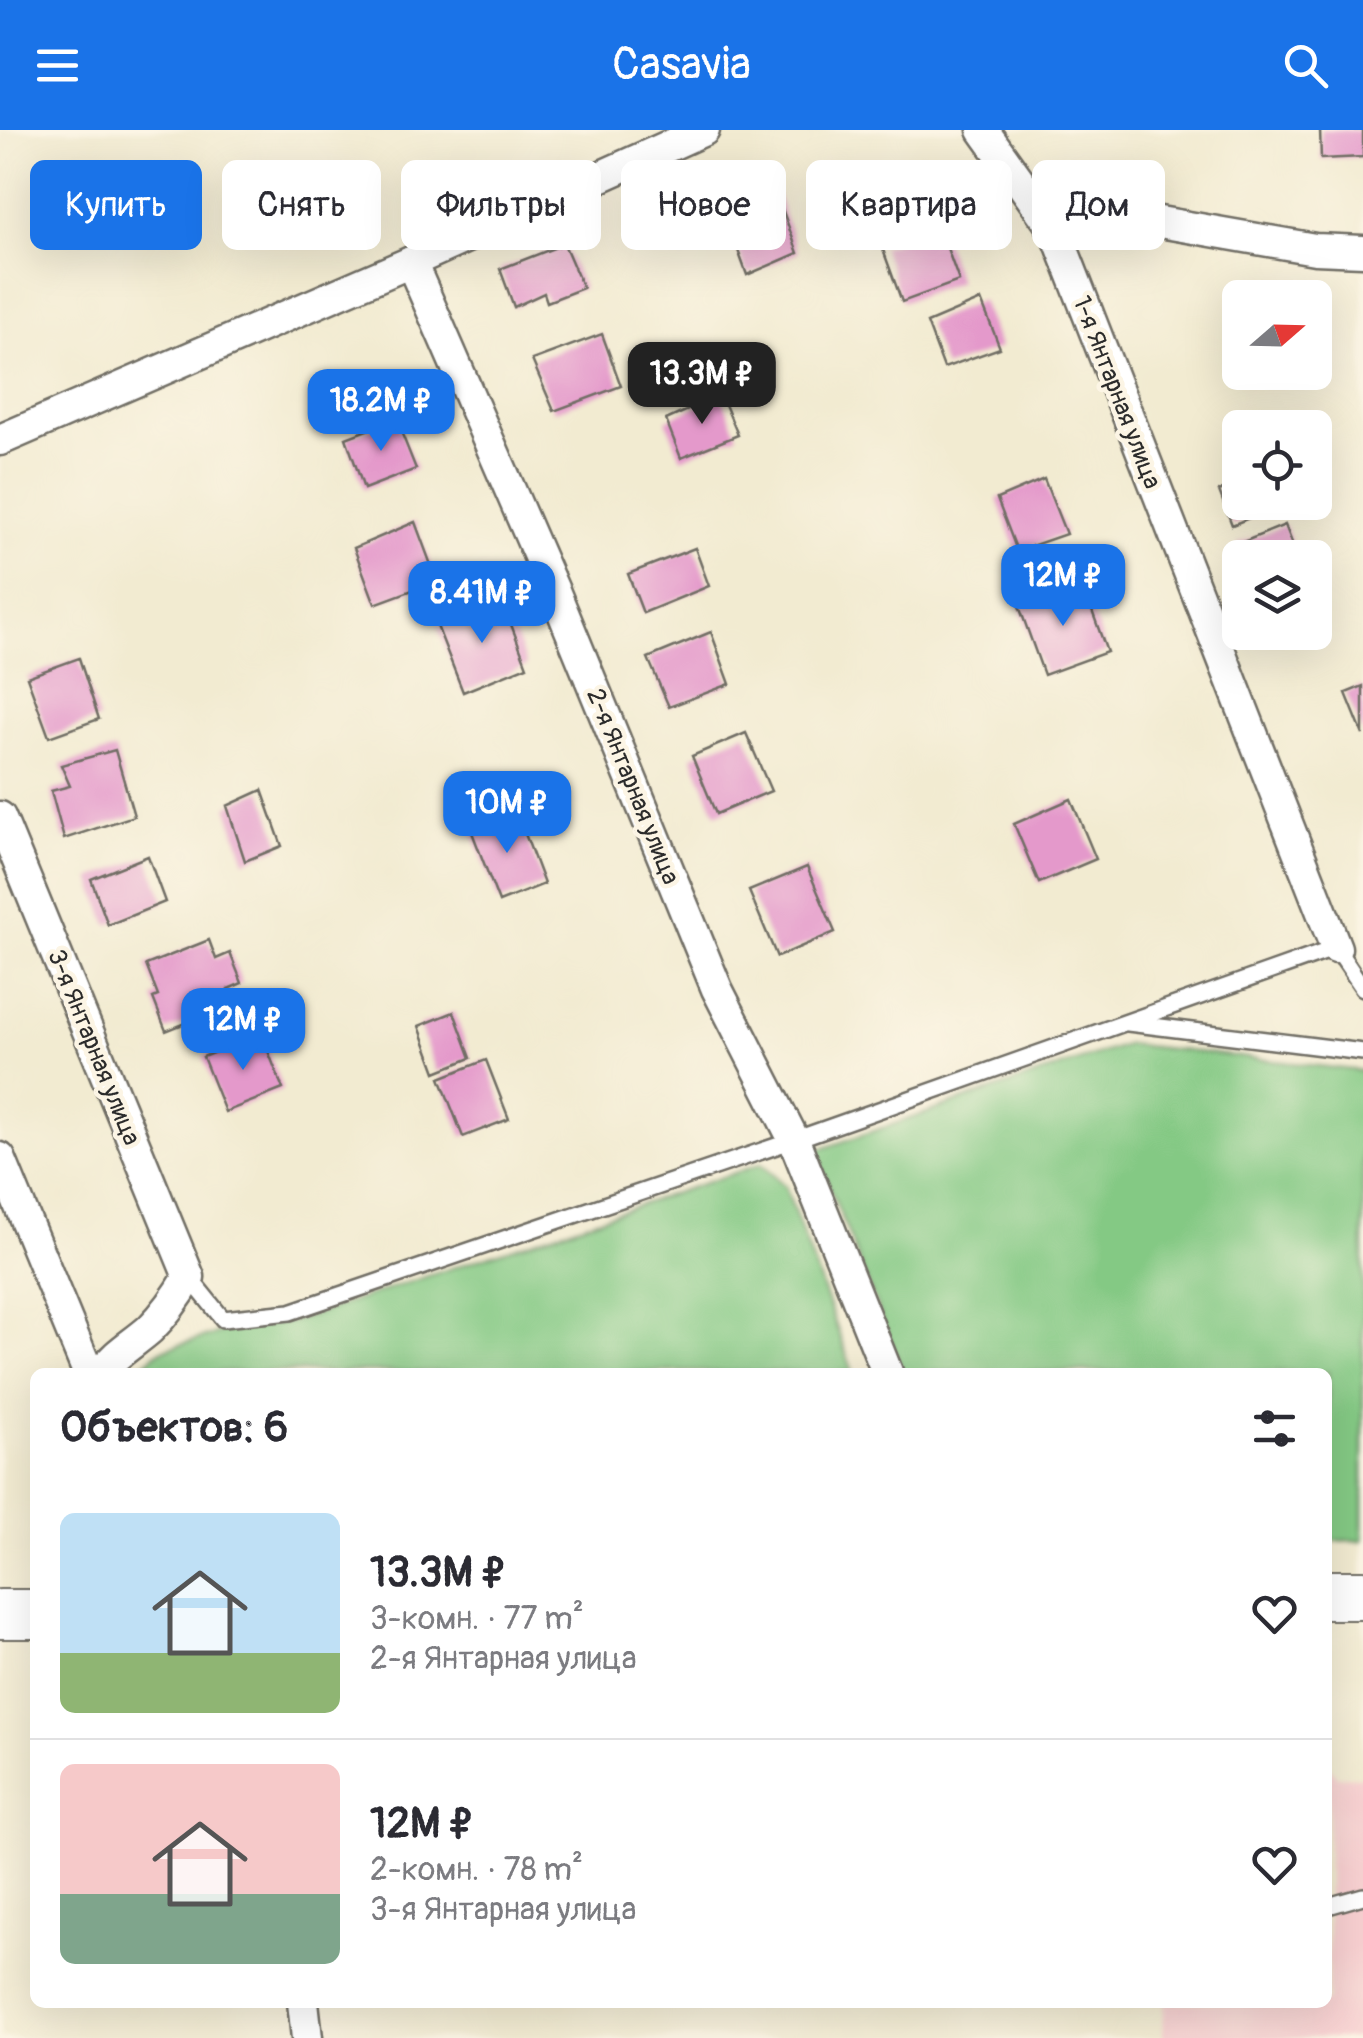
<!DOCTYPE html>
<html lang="ru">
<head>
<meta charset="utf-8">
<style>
	body { margin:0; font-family:Pangolin,sans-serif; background:#f2f2f3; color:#2b2b33; height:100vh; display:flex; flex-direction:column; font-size:38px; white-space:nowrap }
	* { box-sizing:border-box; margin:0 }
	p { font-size:32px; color:#7c7c81 }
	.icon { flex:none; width:55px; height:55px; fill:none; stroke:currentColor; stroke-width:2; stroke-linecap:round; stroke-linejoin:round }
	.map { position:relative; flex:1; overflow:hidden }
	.side { position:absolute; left:30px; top:1238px; width:1302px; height:640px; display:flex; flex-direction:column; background:#fff; border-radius:15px; box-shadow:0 10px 40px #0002 }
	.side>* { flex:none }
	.hud { position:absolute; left:30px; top:30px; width:1305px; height:90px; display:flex; gap:20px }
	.needle { width:65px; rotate:70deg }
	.controls { position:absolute; left:1222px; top:150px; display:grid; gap:20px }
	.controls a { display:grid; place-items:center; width:110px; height:110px; border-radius:15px; background:#fff; box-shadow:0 10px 40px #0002; font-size:50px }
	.price { position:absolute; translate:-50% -85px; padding:0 22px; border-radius:20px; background:#1a73e8; color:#fff; font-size:32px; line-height:65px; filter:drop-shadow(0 2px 5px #0008) }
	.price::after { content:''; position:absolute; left:50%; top:60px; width:30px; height:22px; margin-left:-15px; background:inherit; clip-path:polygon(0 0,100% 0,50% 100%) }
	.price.on { background:#222; color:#fff }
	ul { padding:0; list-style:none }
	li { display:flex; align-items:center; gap:30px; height:250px; padding:0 30px }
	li+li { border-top:2px solid #e1e1e2 }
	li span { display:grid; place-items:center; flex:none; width:280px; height:200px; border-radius:15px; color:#555 }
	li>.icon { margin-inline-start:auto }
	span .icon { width:120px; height:120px; fill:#fffc; stroke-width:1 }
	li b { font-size:42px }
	h2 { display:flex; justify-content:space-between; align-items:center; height:120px; padding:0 30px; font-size:42px }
	.chip { padding:0 35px; border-radius:15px; background:#fff; box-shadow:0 10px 40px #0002; font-size:35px; line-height:90px }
	.chip.on { background:#1a73e8; color:#fff }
	header { display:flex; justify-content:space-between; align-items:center; height:130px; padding:0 30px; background:#1a73e8; color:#fff; font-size:45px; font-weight:600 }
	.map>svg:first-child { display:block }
	.built { fill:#f7cfd0 }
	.green { fill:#84c984; stroke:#587a58; stroke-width:2.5 }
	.building { fill:#e499cb }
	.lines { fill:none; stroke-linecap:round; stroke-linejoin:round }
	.lane-casing { stroke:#716e65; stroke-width:20 }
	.street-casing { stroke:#716e65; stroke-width:35 }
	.primary-casing { stroke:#716e65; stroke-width:52 }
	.lane { stroke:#fff; stroke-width:15 }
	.street { stroke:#fff; stroke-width:30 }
	.primary { stroke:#fff; stroke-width:48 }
	.labels { text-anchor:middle; stroke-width:9; stroke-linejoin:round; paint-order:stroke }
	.street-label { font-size:25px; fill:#2b2b2b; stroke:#fcf5e5 }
</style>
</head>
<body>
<header><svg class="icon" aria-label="menu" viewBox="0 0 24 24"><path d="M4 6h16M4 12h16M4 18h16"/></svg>Casavia<svg class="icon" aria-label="search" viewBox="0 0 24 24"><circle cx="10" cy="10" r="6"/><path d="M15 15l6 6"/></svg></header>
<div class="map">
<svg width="1363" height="1908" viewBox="0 0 1363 1908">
	<rect width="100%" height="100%" fill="#fcf5e5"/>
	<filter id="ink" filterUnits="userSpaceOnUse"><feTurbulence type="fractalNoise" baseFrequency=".01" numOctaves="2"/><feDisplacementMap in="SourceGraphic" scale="20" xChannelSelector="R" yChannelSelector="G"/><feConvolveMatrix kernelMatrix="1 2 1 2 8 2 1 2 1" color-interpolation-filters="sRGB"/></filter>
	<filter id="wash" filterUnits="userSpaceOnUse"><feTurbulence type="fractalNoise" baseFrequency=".0048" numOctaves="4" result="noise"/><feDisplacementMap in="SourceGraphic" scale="40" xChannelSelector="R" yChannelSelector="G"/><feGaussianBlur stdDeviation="2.25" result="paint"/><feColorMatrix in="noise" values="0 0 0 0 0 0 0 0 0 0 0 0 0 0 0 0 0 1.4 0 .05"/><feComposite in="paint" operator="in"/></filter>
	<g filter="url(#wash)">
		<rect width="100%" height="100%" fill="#f2ebd1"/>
		<!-- built -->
		<polygon class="built" points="1328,1637 1337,1646 1363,1647 1363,1908 1163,1908 1164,1873 1328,1872"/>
		<!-- green -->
		<g class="green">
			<polygon points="1128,914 1363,941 1363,1410 1328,1411 1328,1242 903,1242 815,1021"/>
			<polygon points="761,1034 785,1056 853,1242 134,1242 161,1220 223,1202 294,1191"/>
		</g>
		<g id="blocks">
			<!-- building -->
			<g class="building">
				<polygon points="1320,0 1363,0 1363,27 1321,29"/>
				<polygon points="775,59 798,123 747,145 723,79"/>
				<polygon points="939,96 959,151 902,172 882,117"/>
				<polygon points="564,114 583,158 547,172 544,163 514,177 500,139"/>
				<polygon points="981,170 1000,218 944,238 927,193"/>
				<polygon points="602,204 621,256 554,281 532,230"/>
				<polygon points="721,265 738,305 681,328 666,290"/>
				<polygon points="396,289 416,339 364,359 346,308"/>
				<polygon points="1044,349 1066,404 1017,421 997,369"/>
				<polygon points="1240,353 1240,372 1286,373 1232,395 1219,361"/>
				<polygon points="415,392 437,451 375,474 354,418"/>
				<polygon points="1285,395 1298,428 1243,428 1238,414"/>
				<polygon points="695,418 709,456 643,483 628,444"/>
				<polygon points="1082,453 1107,522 1044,545 1019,476"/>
				<polygon points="502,471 527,536 463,562 437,496"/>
				<polygon points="711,502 730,554 669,577 648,528"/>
				<polygon points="79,528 99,589 49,607 27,547"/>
				<polygon points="1363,556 1363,605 1346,563"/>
				<polygon points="746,603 771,661 716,684 692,626"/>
				<polygon points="115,620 134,686 64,709 51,661 70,656 61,635"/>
				<polygon points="262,660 282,716 245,731 227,676"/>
				<polygon points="1071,669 1096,729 1039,753 1014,694"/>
				<polygon points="516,680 544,754 499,772 470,697"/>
				<polygon points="148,726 165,772 108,795 91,749"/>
				<polygon points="807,737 835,802 777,827 749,761"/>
				<polygon points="209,810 216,829 230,823 242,853 228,859 234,874 166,901 153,868 158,866 146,835"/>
				<polygon points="454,882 471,928 436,942 419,896"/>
				<polygon points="261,903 283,959 225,982 203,927"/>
				<polygon points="486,930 509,989 463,1007 440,948"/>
			</g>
		</g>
	</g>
	<g filter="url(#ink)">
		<use href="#blocks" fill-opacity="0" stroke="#716e65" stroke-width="2.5"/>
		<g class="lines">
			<defs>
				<g id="lane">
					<polyline points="1128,893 1363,922"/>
					<polyline points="189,1147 223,1189 290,1182 794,1010 1336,818 1363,858"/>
					<polyline points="1328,1776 1363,1766"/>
				</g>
				<g id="street">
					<polyline points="983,0 1056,102 1336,818"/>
					<polyline points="1056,102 1125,86 1315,119 1363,121"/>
					<polyline points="411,132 555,463 717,859 794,1010 887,1242"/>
					<polyline points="0,310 411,132 704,0"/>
					<path d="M0,687L189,1147C178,1166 166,1183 150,1199C133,1214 115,1223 102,1242"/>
					<polyline points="0,1028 88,1242"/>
					<polyline points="303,1872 307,1908"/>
				</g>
				<g id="primary">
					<polyline points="1328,1465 1363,1465"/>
					<polyline points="0,1484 35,1484"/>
				</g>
			</defs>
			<!-- lane casing -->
			<use href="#lane" class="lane-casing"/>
			<!-- street casing -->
			<use href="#street" class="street-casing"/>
			<!-- primary casing -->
			<use href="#primary" class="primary-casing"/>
			<!-- lane -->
			<use href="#lane" class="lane"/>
			<!-- street -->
			<use href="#street" class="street"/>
			<!-- primary -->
			<use href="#primary" class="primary"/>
		</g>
	</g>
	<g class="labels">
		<!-- street labels -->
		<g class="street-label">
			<text transform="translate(1118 262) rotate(69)" y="9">1-я Янтарная улица</text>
			<text transform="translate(634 656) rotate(68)" y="9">2-я Янтарная улица</text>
			<text transform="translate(95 917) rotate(68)" y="9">3-я Янтарная улица</text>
		</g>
	</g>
</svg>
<div class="controls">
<a><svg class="needle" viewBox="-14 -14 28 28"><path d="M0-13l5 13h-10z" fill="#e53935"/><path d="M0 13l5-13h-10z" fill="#7c7c81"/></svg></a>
<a><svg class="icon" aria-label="locate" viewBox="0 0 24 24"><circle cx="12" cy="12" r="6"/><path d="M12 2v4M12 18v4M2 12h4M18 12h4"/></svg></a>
<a><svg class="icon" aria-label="layers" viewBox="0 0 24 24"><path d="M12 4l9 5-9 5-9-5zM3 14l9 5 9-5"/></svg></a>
</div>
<b class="price on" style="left:702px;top:297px">13.3M ₽</b>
<b class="price" style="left:381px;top:324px">18.2M ₽</b>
<b class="price" style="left:1063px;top:499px">12M ₽</b>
<b class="price" style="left:482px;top:516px">8.41M ₽</b>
<b class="price" style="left:507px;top:726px">10M ₽</b>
<b class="price" style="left:243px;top:943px">12M ₽</b>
<div class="hud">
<a class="chip on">Купить</a>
<a class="chip">Снять</a>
<a class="chip">Фильтры</a>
<a class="chip">Новое</a>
<a class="chip">Квартира</a>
<a class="chip">Дом</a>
</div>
<section class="side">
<h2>Объектов: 6<svg class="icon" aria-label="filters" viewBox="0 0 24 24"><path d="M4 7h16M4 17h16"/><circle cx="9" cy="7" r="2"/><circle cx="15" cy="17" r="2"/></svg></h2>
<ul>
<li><span style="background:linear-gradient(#bfe0f5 70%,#8fb573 0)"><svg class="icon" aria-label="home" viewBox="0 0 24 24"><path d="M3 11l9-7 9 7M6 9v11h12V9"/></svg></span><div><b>13.3M ₽</b><p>3-комн. · 77 m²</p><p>2-я Янтарная улица</p></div><svg class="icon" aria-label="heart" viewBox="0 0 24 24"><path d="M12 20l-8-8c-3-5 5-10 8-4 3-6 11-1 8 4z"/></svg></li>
<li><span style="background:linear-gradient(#f6c9c9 65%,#7fa58c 0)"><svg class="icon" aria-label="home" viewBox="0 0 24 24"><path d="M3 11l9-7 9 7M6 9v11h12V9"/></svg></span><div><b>12M ₽</b><p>2-комн. · 78 m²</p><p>3-я Янтарная улица</p></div><svg class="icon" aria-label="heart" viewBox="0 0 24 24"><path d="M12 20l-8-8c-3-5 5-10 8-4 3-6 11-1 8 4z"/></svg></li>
</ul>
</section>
</div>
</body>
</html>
